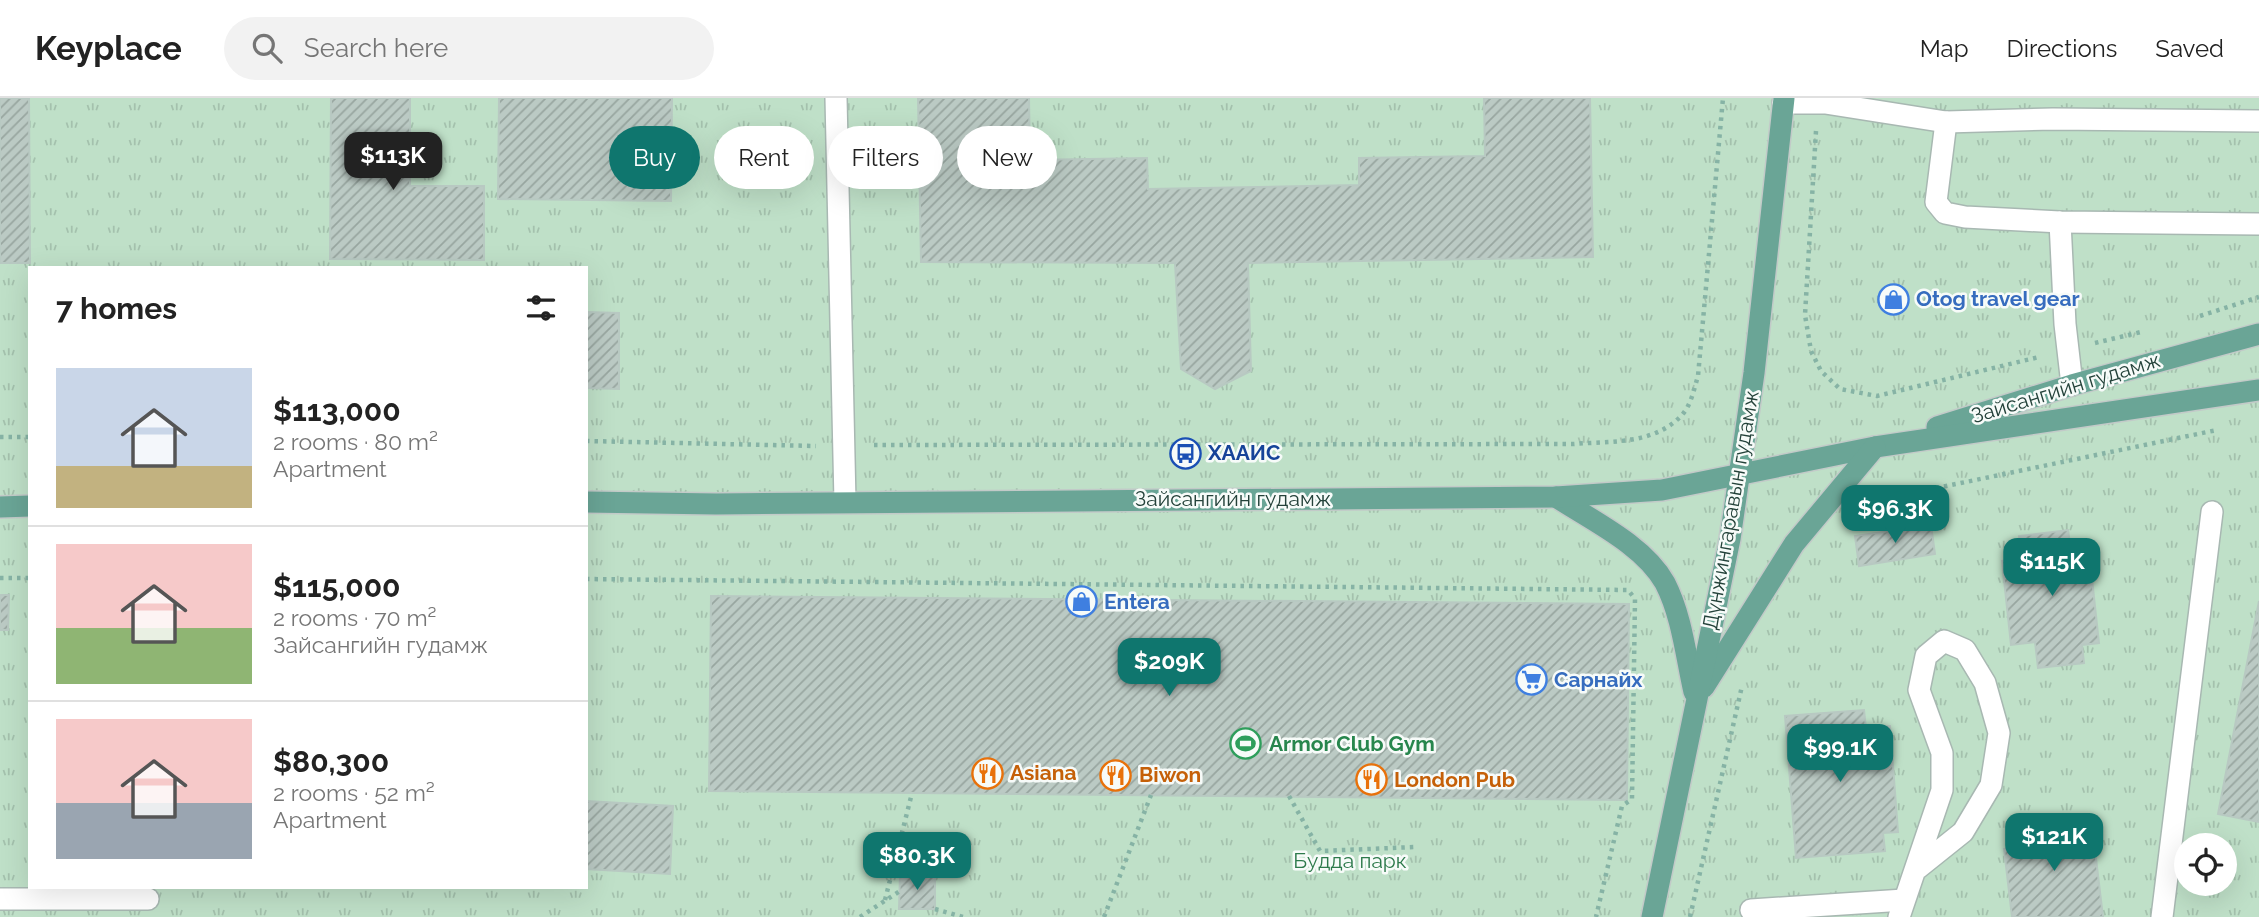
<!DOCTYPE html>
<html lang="en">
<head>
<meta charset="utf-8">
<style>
	body { margin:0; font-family:Raleway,sans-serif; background:#f2f2f2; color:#222; height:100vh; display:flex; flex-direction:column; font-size:26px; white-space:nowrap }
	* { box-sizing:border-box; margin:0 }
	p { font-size:23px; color:#767676 }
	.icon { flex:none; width:38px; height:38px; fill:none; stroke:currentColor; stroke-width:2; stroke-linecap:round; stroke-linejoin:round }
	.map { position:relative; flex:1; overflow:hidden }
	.sheet { position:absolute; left:28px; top:168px; width:560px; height:623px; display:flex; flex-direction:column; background:#fff; border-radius:0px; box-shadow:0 7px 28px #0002 }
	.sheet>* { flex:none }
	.guide { position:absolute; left:609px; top:28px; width:665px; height:63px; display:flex; gap:14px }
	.buttons { position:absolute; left:2174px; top:735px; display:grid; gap:14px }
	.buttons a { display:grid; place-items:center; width:63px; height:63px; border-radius:50%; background:#fff; box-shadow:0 7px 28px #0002; font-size:35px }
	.price { position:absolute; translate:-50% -60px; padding:0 16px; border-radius:14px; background:#0f766e; color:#fff; font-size:23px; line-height:46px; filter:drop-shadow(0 2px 4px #0008) }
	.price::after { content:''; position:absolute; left:50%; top:42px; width:21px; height:16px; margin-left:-10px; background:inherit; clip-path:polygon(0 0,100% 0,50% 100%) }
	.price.active { background:#222; color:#fff }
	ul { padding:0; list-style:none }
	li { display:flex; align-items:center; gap:21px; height:175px; padding:0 28px }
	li+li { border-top:2px solid #e0e0e0 }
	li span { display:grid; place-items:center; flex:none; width:196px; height:140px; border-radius:0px; color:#555 }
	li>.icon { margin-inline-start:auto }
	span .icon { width:84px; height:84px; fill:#fffc; stroke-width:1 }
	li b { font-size:30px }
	h2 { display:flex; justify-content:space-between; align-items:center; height:84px; padding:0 28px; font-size:30px }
	.pill { padding:0 24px; border-radius:32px; background:#fff; box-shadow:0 7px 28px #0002; font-size:24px; line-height:63px }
	.pill.active { background:#0f766e; color:#fff }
	header { display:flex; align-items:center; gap:42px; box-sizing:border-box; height:98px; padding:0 35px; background:#fff; border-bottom:2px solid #e0e0e0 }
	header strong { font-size:33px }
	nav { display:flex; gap:38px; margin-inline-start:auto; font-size:24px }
	.search { width:490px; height:63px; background:#f2f2f2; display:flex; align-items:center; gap:18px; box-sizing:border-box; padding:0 24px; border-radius:38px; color:#767676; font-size:26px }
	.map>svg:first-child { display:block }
	.park { fill:url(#park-tufts); fill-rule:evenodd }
	.building { fill:url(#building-hatch); stroke:#b8c9c2; stroke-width:2 }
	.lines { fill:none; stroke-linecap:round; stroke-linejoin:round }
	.minor-casing { stroke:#a8b8b2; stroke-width:24 }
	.major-casing { stroke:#c2cac8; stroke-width:24 }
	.path { stroke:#86b3a5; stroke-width:4.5; stroke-dasharray:3.5 5; stroke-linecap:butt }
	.minor { stroke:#fff; stroke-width:21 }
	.major { stroke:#6aa596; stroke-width:21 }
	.labels { text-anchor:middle; stroke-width:5; stroke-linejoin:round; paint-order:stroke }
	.shop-label { font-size:21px; font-weight:bold; fill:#366cbe; stroke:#f7fbf9; text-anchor:start }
	.street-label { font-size:21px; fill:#24423a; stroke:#f7fbf9 }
	.transit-label { font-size:21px; font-weight:bold; fill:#164399; stroke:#f7fbf9; text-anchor:start }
	.leisure-label { font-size:21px; font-weight:bold; fill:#27864d; stroke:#f7fbf9; text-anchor:start }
	.food-label { font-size:21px; font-weight:bold; fill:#c56008; stroke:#f7fbf9; text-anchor:start }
	.park-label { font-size:21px; fill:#2d7a4b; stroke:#f7fbf9 }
</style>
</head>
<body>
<header>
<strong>Keyplace</strong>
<div class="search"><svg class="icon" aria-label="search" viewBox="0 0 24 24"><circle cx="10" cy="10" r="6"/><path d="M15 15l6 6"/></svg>Search here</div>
<nav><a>Map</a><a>Directions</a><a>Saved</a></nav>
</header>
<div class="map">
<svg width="2259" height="819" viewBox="0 0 2259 819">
	<defs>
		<pattern id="park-tufts" width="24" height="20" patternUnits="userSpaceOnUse" patternTransform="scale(1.75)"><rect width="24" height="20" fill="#bfe0c8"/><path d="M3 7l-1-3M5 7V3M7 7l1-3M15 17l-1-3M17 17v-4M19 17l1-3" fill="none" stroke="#a4c1ad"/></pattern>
		<pattern id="building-hatch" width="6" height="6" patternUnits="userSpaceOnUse" patternTransform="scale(1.75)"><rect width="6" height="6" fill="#bbcac4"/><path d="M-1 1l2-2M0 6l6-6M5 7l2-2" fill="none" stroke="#98a6a0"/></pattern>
	</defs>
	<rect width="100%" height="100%" fill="#e6efeb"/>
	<!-- park -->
	<path class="park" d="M0,0H2259V819H0ZM30,170H586V789H30ZM2186,747H2224V786H2186Z"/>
	<!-- building -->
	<g class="building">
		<polygon points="0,0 29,0 30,165 0,165"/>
		<polygon points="331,0 410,0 410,88 484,88 484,162 330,161"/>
		<polygon points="499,0 672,0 671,103 498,101"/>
		<polygon points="918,0 1029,0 1030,62 1147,60 1148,91 1359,87 1359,60 1485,58 1484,0 1590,0 1593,159 1248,165 1251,273 1215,291 1181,271 1175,165 921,164"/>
		<polygon points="586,214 619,215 619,291 586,290"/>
		<polygon points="1931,427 1935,456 1859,468 1855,438"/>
		<polygon points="2068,432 2070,446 2088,444 2099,545 2082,547 2084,565 2038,570 2035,544 2011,547 2002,463 2022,461 2019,438"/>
		<polygon points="0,497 9,497 8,532 0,532"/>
		<polygon points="711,498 1629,506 1627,702 709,693"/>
		<polygon points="2259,503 2259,724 2218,716"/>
		<polygon points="1864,612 1866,630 1890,628 1898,734 1883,735 1885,753 1796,760 1785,618"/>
		<polygon points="586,703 673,708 670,776 586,771"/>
		<polygon points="2073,720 2075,737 2093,735 2103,819 2012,819 2004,751 2025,750 2022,726"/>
		<polygon points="900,776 935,776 935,811 899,811"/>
	</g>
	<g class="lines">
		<defs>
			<g id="minor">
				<polyline points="836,0 845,404"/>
				<polyline points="1783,5 1825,5 1946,24 2053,21 2259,23"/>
				<polyline points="1946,24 1936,104 1945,115 1965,119 2060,124 2259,126"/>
				<polyline points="2060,124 2065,226 2072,287"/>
				<polyline points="0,801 148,801"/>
				<polyline points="1751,812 1904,802"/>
				<polyline points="1899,819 1942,692 1942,655 1919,592 1926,558 1944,543 1965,552 1985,585 1999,635 1991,687 1963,734 1918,770"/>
				<polyline points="2162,819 2212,414"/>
			</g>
			<g id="major">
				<polyline points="1937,329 2072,287 2259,236"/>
				<path d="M1556,399C1591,422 1644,447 1665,485C1682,518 1686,559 1694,594"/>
				<polyline points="586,404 716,406 1556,399 1662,392 1875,349 2259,292"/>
				<polyline points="0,409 30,408"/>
				<polyline points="1704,589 1794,446 1875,349"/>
				<polyline points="1652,819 1730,441 1754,275 1784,0"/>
			</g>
		</defs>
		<!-- minor casing -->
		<use href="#minor" class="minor-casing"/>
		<!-- major casing -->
		<use href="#major" class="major-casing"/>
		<!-- path -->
		<g class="path">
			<polyline points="1816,33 1805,217 1811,253 1821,273 1840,291 1877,298 2039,259"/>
			<polyline points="2200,218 2259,199"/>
			<polyline points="2095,245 2141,234"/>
			<polyline points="0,339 30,339"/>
			<polyline points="586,343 816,348"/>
			<path d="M874,347L1573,346C1610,343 1653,347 1681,318C1691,308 1694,291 1698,278L1723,0"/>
			<polyline points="1869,404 2217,332"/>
			<polyline points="0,480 30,480"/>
			<polyline points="586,481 1628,492 1635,501 1632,701 1622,708 1596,819"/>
			<polyline points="1289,698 1320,753 1416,749"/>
			<polyline points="885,802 912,695"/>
			<polyline points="935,811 963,819"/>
			<polyline points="860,819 900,793"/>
			<polyline points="1104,819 1151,697"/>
			<polyline points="1690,819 1742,588"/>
		</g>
		<!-- minor -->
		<use href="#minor" class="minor"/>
		<!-- major -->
		<use href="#major" class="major"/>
	</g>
	<!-- icons -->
	<defs>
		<symbol id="shop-ring" viewBox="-11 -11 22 22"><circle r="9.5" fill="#f7fbf9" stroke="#3f7fe0" stroke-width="1.5"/><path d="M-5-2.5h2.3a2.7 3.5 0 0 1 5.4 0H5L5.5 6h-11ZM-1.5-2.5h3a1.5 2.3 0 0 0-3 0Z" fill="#3f7fe0"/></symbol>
		<symbol id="bus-ring" viewBox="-11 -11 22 22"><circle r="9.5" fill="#f7fbf9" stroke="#1a4fb4" stroke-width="1.5"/><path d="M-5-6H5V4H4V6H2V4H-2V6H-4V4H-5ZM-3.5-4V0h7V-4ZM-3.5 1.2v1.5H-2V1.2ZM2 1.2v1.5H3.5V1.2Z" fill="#1a4fb4"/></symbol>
		<symbol id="supermarket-ring" viewBox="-11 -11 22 22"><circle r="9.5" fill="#f7fbf9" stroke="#3f7fe0" stroke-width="1.5"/><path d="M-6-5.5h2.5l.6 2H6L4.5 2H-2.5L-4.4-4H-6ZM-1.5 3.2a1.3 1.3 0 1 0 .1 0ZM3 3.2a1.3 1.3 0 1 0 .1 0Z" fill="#3f7fe0"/></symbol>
		<symbol id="stadium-ring" viewBox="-11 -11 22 22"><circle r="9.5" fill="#f7fbf9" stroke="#2e9e5b" stroke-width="1.5"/><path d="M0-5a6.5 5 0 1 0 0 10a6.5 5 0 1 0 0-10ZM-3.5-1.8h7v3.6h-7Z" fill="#2e9e5b"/></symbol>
		<symbol id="restaurant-ring" viewBox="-11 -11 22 22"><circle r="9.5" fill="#f7fbf9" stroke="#e8710a" stroke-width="1.5"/><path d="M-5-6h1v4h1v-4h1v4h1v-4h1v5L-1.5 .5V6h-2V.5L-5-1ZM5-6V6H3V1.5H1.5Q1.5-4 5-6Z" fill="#e8710a"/></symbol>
	</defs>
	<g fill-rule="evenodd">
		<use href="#shop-ring" x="1876" y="184" width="35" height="35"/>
		<use href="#bus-ring" x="1168" y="338" width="35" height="35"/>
		<use href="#shop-ring" x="1064" y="486" width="35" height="35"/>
		<use href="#supermarket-ring" x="1514" y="564" width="35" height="35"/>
		<use href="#stadium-ring" x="1228" y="628" width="35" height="35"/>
		<use href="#restaurant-ring" x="970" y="658" width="35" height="35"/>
		<use href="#restaurant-ring" x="1098" y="660" width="35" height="35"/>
		<use href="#restaurant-ring" x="1354" y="664" width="35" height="35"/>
	</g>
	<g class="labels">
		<!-- shop labels -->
		<g class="shop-label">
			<text x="1916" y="208">Otog travel gear</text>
			<text x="1104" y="511">Entera</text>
			<text x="1554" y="589">Сарнайх</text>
		</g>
		<!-- street labels -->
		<g class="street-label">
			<text transform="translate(2066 290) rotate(-17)" y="7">Зайсангийн гудамж</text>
			<text x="1233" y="408">Зайсангийн гудамж</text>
			<text transform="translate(1731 412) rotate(-80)" y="7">Дүнжингаравын гудамж</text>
		</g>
		<!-- transit labels -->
		<g class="transit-label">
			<text x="1208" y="362">ХААИС</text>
		</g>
		<!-- leisure labels -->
		<g class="leisure-label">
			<text x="1269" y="653">Armor Club Gym</text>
		</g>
		<!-- food labels -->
		<g class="food-label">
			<text x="1010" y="682">Asiana</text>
			<text x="1139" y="684">Biwon</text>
			<text x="1394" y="689">London Pub</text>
		</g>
		<!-- park labels -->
		<g class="park-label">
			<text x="1350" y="770">Будда парк</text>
		</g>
	</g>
</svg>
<div class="buttons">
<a><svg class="icon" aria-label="locate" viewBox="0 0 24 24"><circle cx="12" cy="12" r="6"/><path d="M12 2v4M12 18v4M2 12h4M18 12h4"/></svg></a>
</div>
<b class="price active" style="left:393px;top:94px">$113K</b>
<b class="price" style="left:1895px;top:447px">$96.3K</b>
<b class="price" style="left:2052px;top:500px">$115K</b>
<b class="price" style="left:1169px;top:600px">$209K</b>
<b class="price" style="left:1840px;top:686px">$99.1K</b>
<b class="price" style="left:2054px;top:775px">$121K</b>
<b class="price" style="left:917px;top:794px">$80.3K</b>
<div class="guide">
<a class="pill active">Buy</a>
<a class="pill">Rent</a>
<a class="pill">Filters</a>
<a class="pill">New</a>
</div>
<section class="sheet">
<h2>7 homes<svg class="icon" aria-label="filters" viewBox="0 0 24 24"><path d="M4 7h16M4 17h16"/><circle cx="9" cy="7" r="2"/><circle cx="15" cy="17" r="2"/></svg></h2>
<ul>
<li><span style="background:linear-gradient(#c9d6e8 70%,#c2b280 0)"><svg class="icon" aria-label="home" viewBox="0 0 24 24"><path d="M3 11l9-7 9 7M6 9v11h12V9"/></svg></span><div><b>$113,000</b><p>2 rooms · 80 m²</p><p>Apartment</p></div></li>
<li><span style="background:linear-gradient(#f6c9c9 60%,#8fb573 0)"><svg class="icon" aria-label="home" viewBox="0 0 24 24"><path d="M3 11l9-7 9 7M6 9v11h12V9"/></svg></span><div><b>$115,000</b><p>2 rooms · 70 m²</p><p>Зайсангийн гудамж</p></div></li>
<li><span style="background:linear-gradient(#f6c9c9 60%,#9aa5b1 0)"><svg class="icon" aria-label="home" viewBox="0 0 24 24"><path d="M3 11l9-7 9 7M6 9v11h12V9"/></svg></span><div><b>$80,300</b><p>2 rooms · 52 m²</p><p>Apartment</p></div></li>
</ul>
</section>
</div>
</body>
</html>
